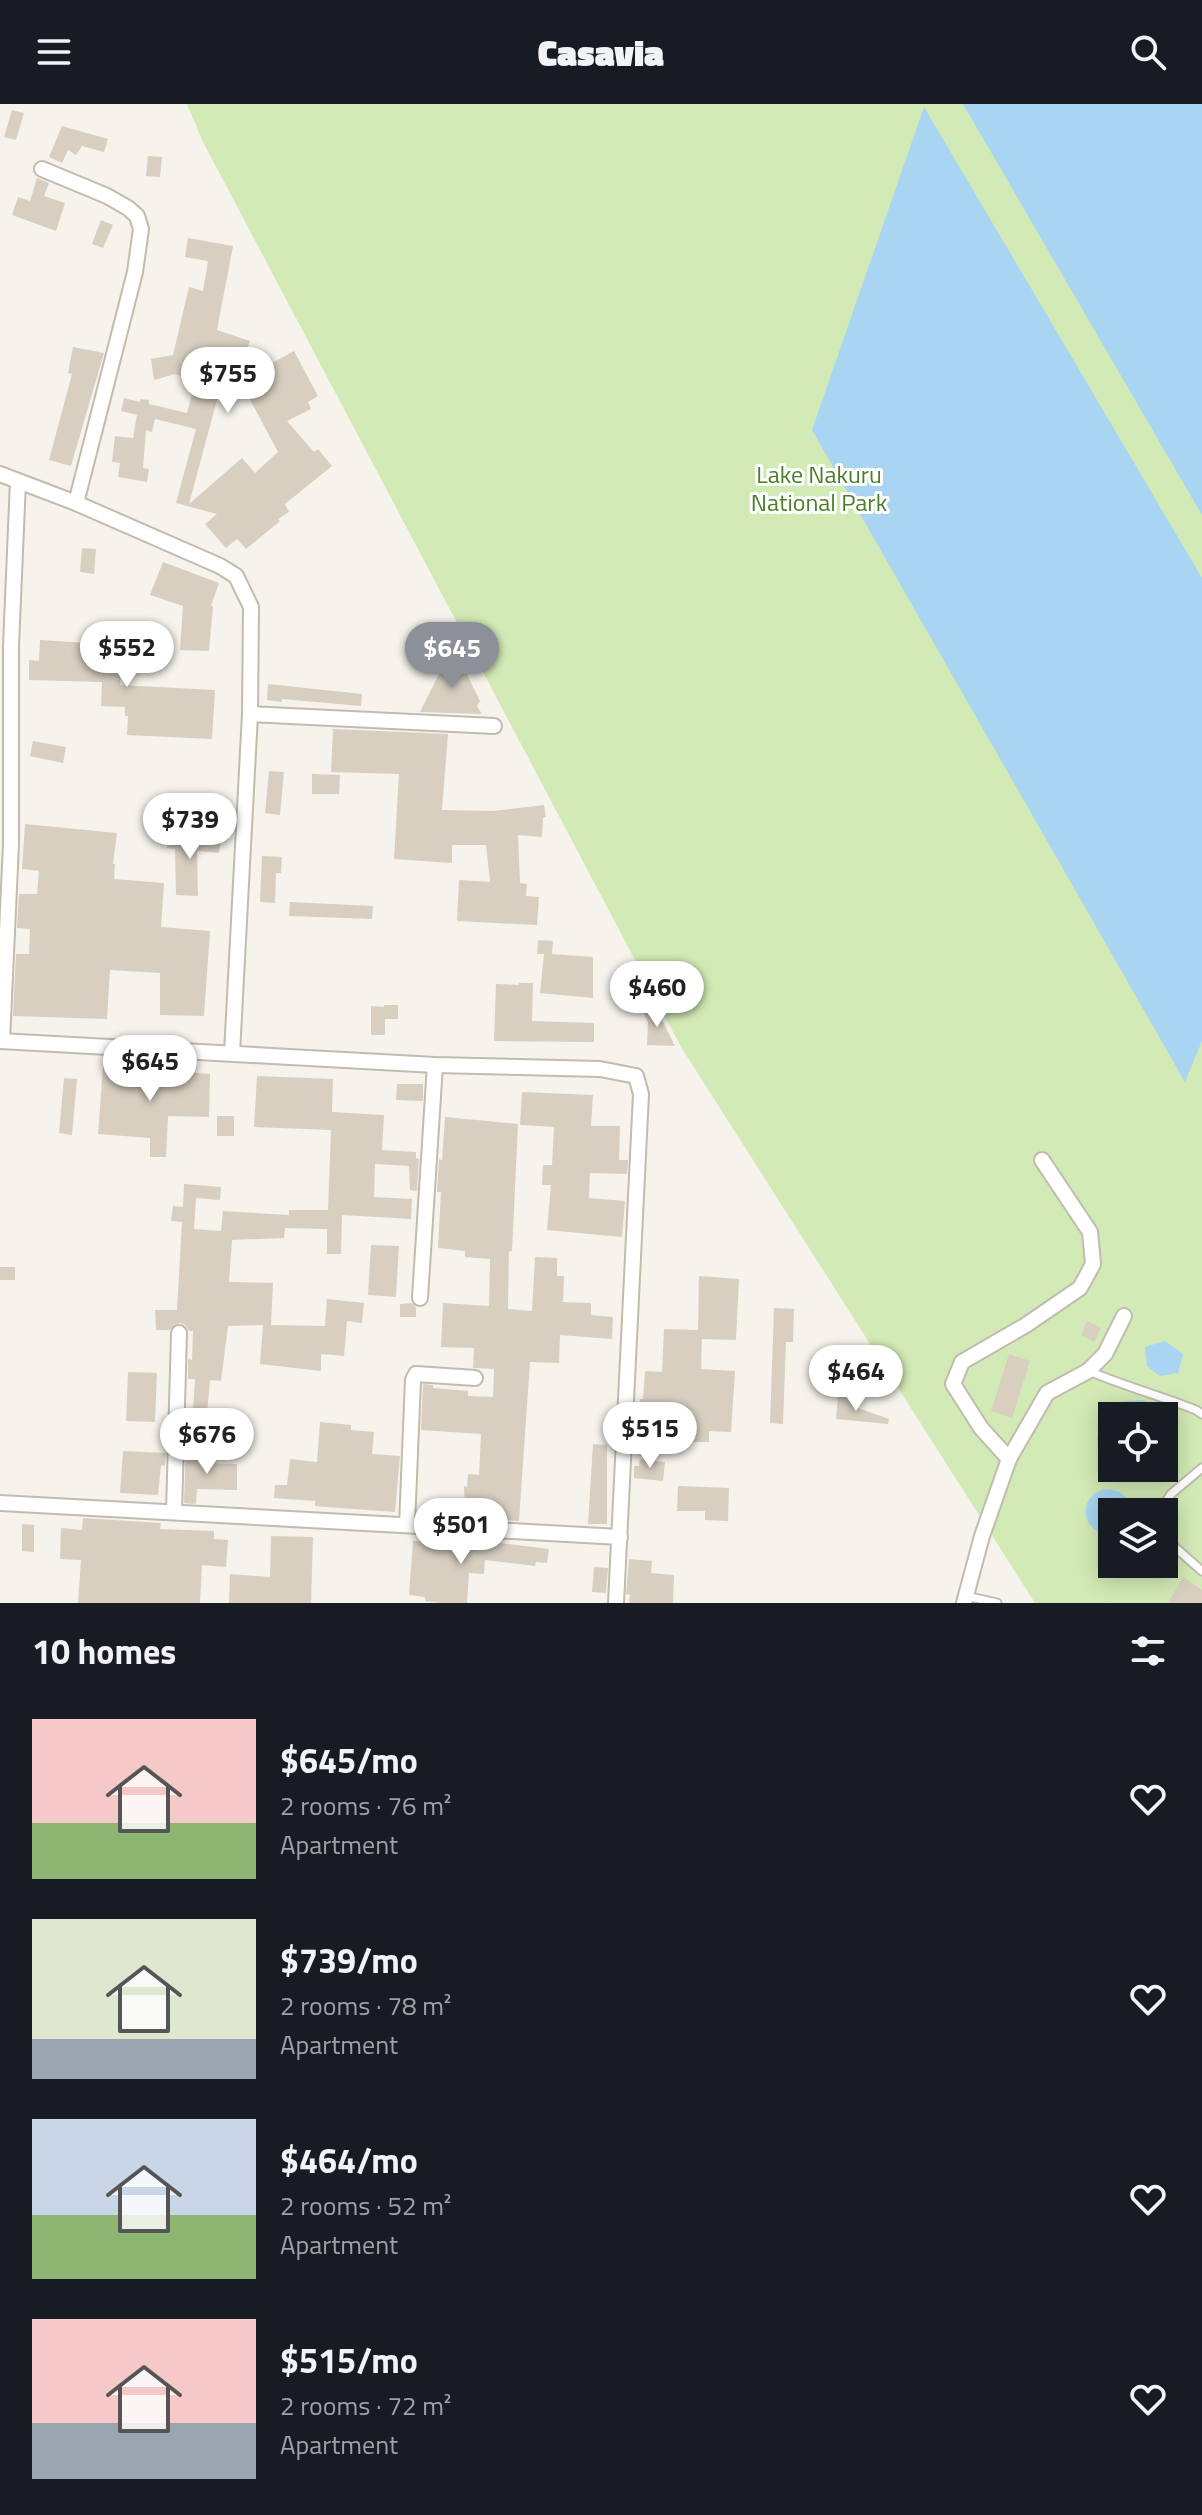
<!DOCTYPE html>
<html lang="en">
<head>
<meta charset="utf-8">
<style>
	body { margin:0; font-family:"Titillium Web",sans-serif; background:#20242c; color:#f1f3f6; height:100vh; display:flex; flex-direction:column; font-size:30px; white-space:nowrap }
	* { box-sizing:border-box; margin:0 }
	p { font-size:26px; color:#9ea1a6 }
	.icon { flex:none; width:44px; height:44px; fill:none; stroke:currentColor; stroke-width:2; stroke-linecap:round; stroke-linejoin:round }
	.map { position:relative; height:1499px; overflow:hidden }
	.panel { display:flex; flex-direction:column; background:#171b24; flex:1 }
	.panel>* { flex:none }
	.controls { position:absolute; left:1098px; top:1298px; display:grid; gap:16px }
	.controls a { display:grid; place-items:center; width:80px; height:80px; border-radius:0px; background:#171b24; box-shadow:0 4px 20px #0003; font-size:40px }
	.price { position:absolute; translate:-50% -68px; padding:0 18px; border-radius:28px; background:#fff; color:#222; font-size:26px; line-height:52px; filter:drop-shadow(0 2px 4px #0008) }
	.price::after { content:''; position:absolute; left:50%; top:48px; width:24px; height:18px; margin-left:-12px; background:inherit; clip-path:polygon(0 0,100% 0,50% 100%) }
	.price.on { background:#8c9099; color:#fff }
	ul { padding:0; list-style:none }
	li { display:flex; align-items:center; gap:24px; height:200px; padding:0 32px }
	li span { display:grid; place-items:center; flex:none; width:224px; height:160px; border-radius:0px; color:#555 }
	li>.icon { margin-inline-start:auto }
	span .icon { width:96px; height:96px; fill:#fffc; stroke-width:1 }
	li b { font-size:34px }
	h2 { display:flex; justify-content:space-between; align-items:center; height:96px; padding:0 32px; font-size:34px }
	header { display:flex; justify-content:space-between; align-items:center; height:104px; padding:0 32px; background:#171b24; font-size:36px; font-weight:800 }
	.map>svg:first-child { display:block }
	.green { fill:#d2eab5; fill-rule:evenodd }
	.water { fill:#a9d4f2; fill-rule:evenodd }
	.building { fill:#d8cfc1 }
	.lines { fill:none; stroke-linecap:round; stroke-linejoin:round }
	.lane-casing { stroke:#c2bbae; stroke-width:11 }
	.street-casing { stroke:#c2bbae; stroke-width:18 }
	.lane { stroke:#fff; stroke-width:7 }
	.street { stroke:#fff; stroke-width:14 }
	.labels { text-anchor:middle; stroke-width:6; stroke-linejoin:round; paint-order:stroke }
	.park-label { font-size:24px; fill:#4a7f2a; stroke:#fff }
</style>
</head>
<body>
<header><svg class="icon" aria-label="menu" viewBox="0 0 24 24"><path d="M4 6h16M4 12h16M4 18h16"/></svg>Casavia<svg class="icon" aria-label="search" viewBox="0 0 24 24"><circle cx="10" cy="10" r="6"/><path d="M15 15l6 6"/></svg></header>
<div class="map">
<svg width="1202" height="1499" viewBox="0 0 1202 1499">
	<rect width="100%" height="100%" fill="#f6f3ec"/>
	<!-- green -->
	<path class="green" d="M187,0H1202V1499H1035L681,943L203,38ZM1112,1312H1164V1364H1112ZM1112,1408H1164V1460H1112Z"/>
	<!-- water -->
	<g class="water">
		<polygon points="963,0 1202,0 1202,411"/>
		<polygon points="924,3 1202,474 1202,937 1185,978 812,326"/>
		<polygon points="1165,1237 1183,1250 1178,1269 1160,1272 1147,1262 1145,1243"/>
		<path d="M1142,1296C1147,1298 1154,1300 1159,1303C1197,1331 1164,1390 1119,1371C1109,1367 1103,1358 1099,1349C1093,1329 1103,1306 1123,1298C1129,1296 1136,1297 1142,1296ZM1112,1312H1164V1364H1112Z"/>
		<path d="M1104,1385C1121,1386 1127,1391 1133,1407L1112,1408V1431C1091,1433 1076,1407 1093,1391C1096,1388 1101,1387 1104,1385Z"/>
	</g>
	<!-- building -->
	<g class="building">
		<polygon points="12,6 24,9 16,36 4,33"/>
		<polygon points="62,22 108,35 104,48 82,42 76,51 68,46 62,59 49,53"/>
		<polygon points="148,52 162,53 160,73 146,72"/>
		<polygon points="37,74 49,79 44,92 65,99 56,127 12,111 18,93 30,97"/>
		<polygon points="101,116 113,121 103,144 92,140"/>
		<polygon points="188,134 233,142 217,226 250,237 238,271 221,281 189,400 242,354 255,369 278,348 238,273 259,261 261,265 294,247 318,292 308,298 311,305 287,317 314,348 318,345 332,362 285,400 289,408 278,415 280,417 246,445 237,435 226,444 205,420 217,410 176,399 196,325 155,315 152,328 146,326 143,364 149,365 147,378 118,373 120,359 112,358 115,332 133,334 137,311 121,307 124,294 140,298 140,295 149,296 149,300 187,309 196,275 175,270 154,276 151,255 173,251 189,183 203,187 208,157 185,153"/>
		<polygon points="73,243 104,249 71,362 49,356 72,270 68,269"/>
		<polygon points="82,444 96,445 94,470 80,468"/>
		<polygon points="163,458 219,479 211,502 213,502 209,547 180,546 183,502 150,491"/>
		<polygon points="105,521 121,522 120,581 215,586 212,635 127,631 128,612 125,612 125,603 101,602 102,578 29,576 29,556 39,557 40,536 104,540"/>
		<polygon points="453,542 480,597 477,602 482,610 420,608"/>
		<polygon points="268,580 362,590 361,602 282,595 282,598 267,596"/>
		<polygon points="333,625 448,630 442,706 493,707 544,701 546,713 543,714 542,733 518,731 520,779 527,780 526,792 539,793 537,821 457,817 459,776 490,778 486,741 452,741 452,759 394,755 399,670 331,668"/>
		<polygon points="33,637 66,643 63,659 30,652"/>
		<polygon points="269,667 284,668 280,711 265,709"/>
		<polygon points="312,670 340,671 339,690 312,690"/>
		<polygon points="25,720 117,729 113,760 115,760 114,775 164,779 161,823 210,827 204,912 160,911 160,869 110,866 107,915 13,912 16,850 29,850 30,825 17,824 19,790 37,790 39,767 22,765"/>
		<polygon points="168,731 221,735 219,749 197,747 198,792 176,791 175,745 167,744"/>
		<polygon points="262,752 282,753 281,769 276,769 275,799 260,798"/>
		<polygon points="290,798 373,802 372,815 289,812"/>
		<polygon points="538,836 553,837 552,850 593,853 593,894 540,889 544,850 537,850"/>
		<polygon points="519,879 533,879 532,917 594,919 594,938 494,937 496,880 519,881"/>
		<polygon points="654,900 675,942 647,941 648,918 642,906"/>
		<polygon points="384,901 398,901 398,915 385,915 385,931 371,931 371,902 384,903"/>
		<polygon points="103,963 210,970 209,1013 168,1012 166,1053 150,1053 150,1034 98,1030"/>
		<polygon points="257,972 333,975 332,1008 384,1011 382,1046 416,1048 416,1054 419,1055 417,1087 410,1086 409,1062 375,1060 374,1093 412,1095 411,1115 342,1111 341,1150 327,1150 327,1125 285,1124 284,1134 232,1136 229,1178 273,1179 271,1221 325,1222 327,1195 364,1199 362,1219 347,1217 344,1252 321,1250 321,1267 260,1260 263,1221 228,1222 221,1277 210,1276 206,1322 192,1321 195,1275 188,1275 188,1255 192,1256 193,1227 189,1227 185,1221 180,1219 174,1221 170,1226 156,1226 155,1206 177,1206 182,1118 171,1117 173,1102 183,1103 184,1080 221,1083 220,1096 196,1094 194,1125 221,1127 223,1107 289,1111 289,1106 328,1106 331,1026 254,1023"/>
		<polygon points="64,974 77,975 72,1031 59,1029"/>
		<polygon points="397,980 423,980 423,997 396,996"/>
		<polygon points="522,988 593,991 591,1022 620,1022 619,1056 628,1056 627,1070 590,1069 589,1094 625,1097 622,1133 547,1126 551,1081 542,1081 543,1061 552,1061 554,1023 520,1021"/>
		<rect x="217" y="1012" width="17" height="20"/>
		<polygon points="445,1013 518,1020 512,1147 509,1147 508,1205 532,1207 535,1153 557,1154 557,1172 564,1172 563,1198 591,1199 591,1211 613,1213 612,1235 560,1231 559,1259 530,1258 519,1417 476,1414 476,1407 465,1406 464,1382 467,1383 468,1370 479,1371 481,1330 421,1326 423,1280 433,1281 433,1284 468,1287 468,1292 493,1293 494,1265 473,1264 474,1244 441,1243 443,1199 489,1202 490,1155 465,1153 465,1147 438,1144 441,1088 437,1088 439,1055 442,1056"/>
		<polygon points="371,1141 399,1142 396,1193 368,1191"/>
		<rect x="0" y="1163" width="15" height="13"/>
		<polygon points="699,1172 739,1175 736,1236 702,1235 701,1265 735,1267 731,1328 709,1327 709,1338 641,1338 643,1316 639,1316 640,1295 643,1295 645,1267 662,1268 664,1225 698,1226"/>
		<polygon points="412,1199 416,1203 416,1213 400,1213 400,1200"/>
		<polygon points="774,1204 794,1205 793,1238 786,1238 783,1320 770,1319"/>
		<polygon points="1087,1217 1101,1224 1094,1238 1081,1231"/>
		<polygon points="1009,1250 1030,1257 1012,1314 991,1307"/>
		<polygon points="128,1268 157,1269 155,1318 126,1317"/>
		<polygon points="838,1292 852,1294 852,1302 889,1315 888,1320 836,1315"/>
		<polygon points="320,1318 351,1321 351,1326 374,1328 372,1350 400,1352 395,1408 326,1403 315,1402 315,1397 274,1394 275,1381 287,1381 290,1355 317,1358"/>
		<polygon points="593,1340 607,1341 607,1420 588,1420"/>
		<polygon points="186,1342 199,1343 198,1359 237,1360 237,1386 197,1385 196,1400 184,1399"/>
		<polygon points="123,1347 166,1349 165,1362 161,1361 158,1391 120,1389"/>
		<polygon points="640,1355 665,1358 663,1377 634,1374 634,1362 639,1362"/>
		<polygon points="678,1382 729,1384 728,1417 705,1416 705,1407 677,1407"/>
		<polygon points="83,1414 161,1419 160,1425 214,1427 214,1435 228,1436 226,1463 202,1461 200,1499 78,1499 81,1456 60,1455 61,1424 82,1426"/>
		<polygon points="22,1420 34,1421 34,1448 22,1447"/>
		<polygon points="271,1432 313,1433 311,1499 229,1499 230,1470 270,1473"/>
		<polygon points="413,1437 500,1439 549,1445 547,1459 536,1458 535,1462 485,1456 484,1470 469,1469 467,1499 440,1499 425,1497 425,1493 409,1491"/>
		<polygon points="629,1455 652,1457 651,1469 674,1471 673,1499 629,1499 630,1491 626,1490"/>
		<polygon points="594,1463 608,1464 606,1489 592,1488"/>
		<polygon points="1183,1473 1202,1486 1202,1499 1168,1499"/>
	</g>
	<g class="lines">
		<defs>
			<g id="lane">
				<path d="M1089,1267C1124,1282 1161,1292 1196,1306L1202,1310"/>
				<polyline points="1159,1408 1171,1390 1202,1364"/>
				<polyline points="1164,1430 1169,1438 1202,1467"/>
				<polyline points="966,1492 997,1499"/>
			</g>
			<g id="street">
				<polyline points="42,65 107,92 128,104 137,112 141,125 135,168 76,399"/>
				<polyline points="0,370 76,399 220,462 236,472 251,503 250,610 232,949"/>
				<polyline points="250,610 494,622"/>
				<polyline points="0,937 435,961 600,965 636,972 641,990 616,1499"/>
				<polyline points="2,937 11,740 11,542 18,377"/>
				<polyline points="420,1194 435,961"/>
				<polyline points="1009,1355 981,1324 953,1280 962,1258 1026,1221 1080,1184 1093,1160 1090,1128 1042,1056"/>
				<polyline points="0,1399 620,1433"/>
				<polyline points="174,1408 179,1229"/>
				<polyline points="407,1421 413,1276 416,1270 475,1274"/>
				<polyline points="964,1499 982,1432 1009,1355 1047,1289 1088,1267 1105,1250 1124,1212"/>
			</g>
		</defs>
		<!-- lane casing -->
		<use href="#lane" class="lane-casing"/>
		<!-- street casing -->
		<use href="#street" class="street-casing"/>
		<!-- lane -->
		<use href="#lane" class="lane"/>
		<!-- street -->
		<use href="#street" class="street"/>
	</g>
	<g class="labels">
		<!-- park labels -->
		<g class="park-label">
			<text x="819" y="379">Lake Nakuru<tspan x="819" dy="28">National Park</tspan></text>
		</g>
	</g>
</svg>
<div class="controls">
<a><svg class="icon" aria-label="locate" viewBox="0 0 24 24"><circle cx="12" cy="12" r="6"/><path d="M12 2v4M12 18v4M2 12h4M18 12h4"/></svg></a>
<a><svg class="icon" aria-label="layers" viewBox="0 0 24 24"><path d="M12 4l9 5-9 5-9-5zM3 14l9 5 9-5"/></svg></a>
</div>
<b class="price" style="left:228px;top:311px">$755</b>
<b class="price" style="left:127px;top:585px">$552</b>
<b class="price on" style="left:452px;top:586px">$645</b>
<b class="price" style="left:190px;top:757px">$739</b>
<b class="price" style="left:657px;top:925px">$460</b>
<b class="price" style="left:150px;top:999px">$645</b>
<b class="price" style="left:856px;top:1309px">$464</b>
<b class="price" style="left:650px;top:1366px">$515</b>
<b class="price" style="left:207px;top:1372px">$676</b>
<b class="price" style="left:461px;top:1462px">$501</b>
</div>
<section class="panel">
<h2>10 homes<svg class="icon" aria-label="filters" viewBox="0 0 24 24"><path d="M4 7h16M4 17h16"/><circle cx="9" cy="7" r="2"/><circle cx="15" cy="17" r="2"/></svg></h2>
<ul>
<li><span style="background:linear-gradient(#f6c9c9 65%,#8fb573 0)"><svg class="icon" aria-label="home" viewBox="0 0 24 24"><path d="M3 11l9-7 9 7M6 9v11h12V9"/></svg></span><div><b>$645/mo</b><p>2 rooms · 76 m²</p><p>Apartment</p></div><svg class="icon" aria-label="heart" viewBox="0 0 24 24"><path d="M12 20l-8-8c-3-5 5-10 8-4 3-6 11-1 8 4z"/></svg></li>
<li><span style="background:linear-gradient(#dfe7d0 75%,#9aa5b1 0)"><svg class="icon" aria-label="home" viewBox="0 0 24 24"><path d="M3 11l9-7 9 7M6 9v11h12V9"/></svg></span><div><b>$739/mo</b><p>2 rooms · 78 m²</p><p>Apartment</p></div><svg class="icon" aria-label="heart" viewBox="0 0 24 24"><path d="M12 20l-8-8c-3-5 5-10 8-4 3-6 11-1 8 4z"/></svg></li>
<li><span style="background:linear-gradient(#c9d6e8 60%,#8fb573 0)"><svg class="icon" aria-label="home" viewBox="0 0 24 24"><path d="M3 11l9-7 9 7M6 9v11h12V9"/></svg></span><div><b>$464/mo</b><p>2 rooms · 52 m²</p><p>Apartment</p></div><svg class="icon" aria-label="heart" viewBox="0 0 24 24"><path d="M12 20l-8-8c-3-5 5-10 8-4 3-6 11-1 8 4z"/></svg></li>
<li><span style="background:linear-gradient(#f6c9c9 65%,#9aa5b1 0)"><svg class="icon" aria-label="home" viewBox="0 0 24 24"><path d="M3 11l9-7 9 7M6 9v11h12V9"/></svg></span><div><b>$515/mo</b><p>2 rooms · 72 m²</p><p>Apartment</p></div><svg class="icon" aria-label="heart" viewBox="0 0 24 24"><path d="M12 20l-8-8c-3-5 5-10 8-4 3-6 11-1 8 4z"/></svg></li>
</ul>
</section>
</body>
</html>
